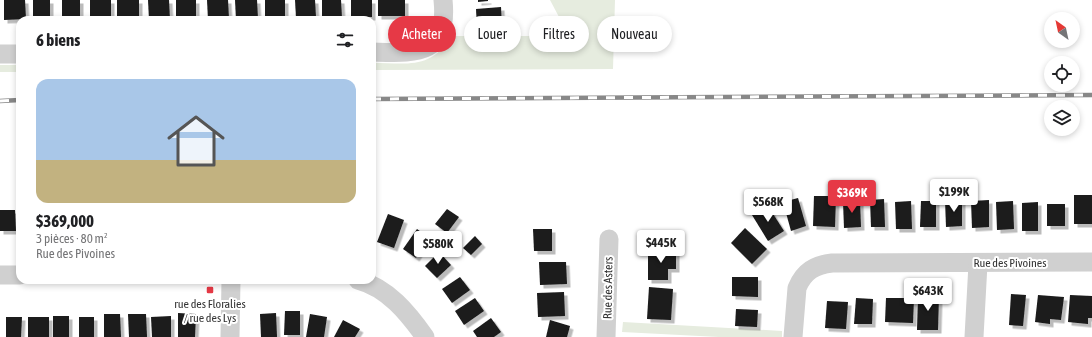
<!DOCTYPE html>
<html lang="fr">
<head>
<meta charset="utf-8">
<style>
	body { margin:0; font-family:"Asap Condensed",sans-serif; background:#f2f2f2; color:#202124; height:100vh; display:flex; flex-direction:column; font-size:15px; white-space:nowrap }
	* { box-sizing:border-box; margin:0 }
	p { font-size:13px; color:#757577 }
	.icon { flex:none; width:22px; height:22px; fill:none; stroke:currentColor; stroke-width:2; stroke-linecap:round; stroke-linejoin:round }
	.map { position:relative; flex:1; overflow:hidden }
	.side { position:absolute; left:16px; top:16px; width:360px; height:268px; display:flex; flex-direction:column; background:#fff; border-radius:12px; box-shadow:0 2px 6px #0003 }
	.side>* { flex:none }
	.top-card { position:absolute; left:388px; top:16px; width:380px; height:36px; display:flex; gap:8px }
	.needle { width:26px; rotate:327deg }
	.controls { position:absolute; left:1044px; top:12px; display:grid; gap:8px }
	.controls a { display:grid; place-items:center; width:36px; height:36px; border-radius:50%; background:#fff; box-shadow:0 2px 6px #0003; font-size:20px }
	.price { position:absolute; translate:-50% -34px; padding:0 9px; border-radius:4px; background:#fff; color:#222; font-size:13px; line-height:26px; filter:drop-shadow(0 1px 2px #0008) }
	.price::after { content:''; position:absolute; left:50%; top:24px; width:12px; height:9px; margin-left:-6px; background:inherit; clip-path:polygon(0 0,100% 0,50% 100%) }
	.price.on { background:#e63946; color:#fff }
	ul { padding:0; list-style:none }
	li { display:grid; align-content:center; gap:8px; height:212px; padding:0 20px }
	li span { display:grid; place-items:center; height:124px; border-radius:12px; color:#555 }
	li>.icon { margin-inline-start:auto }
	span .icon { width:72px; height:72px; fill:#fffc; stroke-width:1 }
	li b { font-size:17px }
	h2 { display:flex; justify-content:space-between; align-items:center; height:48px; padding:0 20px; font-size:17px }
	.tag { padding:0 14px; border-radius:18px; background:#fff; box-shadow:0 2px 6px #0003; font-size:14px; line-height:36px }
	.tag.on { background:#e63946; color:#fff }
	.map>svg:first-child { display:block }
	.green { fill:#e6ecdf }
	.building { fill:#1a1a1a; filter:url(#shadow) }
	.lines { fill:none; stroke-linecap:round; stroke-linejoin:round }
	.minor { stroke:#d0d0d0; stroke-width:19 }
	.rail-casing { stroke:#888; stroke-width:4.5 }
	.rail { stroke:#fff; stroke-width:3; stroke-dasharray:9; stroke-linecap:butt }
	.poi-dot { fill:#e63946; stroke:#fff; stroke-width:1.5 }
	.labels { text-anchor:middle; stroke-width:4; stroke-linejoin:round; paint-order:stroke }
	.street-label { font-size:12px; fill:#333; stroke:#fff }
	.poi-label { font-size:12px; fill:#333; stroke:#fff }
</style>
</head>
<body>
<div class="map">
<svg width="1092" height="337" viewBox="0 0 1092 337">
	<defs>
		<filter id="shadow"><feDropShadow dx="3.5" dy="3.5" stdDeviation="0" flood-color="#0004"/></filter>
	</defs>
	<rect width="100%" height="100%" fill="#fff"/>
	<!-- green -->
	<g class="green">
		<path d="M550,0H615L613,69L372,70V63C409,63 429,70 453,36H554L559,17Z"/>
		<rect x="0" y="65" width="20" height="7"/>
		<polygon points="623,322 782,331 782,337 719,337 622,332"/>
	</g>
	<!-- building -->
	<g class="building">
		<polygon points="4,0 25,0 26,19 4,20"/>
		<polygon points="33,0 50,0 50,18 33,17"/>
		<rect x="62" y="0" width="18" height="18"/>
		<polygon points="90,0 111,0 111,18 90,17"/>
		<rect x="117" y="0" width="22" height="16"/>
		<polygon points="148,0 169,0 170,20 149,20"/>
		<rect x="176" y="0" width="20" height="19"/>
		<polygon points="207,0 228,0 229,19 208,20"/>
		<polygon points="235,0 257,0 258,19 236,20"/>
		<rect x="265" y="0" width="20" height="17"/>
		<polygon points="295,0 315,0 316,17 296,18"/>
		<polygon points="322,0 341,0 342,18 322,19"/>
		<rect x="351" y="0" width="21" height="17"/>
		<rect x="378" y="0" width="27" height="16"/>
		<polygon points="478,0 488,0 488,1 478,2"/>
		<polygon points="501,7 502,27 477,29 476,9"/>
		<rect x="1074" y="195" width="18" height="29"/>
		<polygon points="814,196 836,196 835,227 813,226"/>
		<polygon points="798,198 806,226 791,231 783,202"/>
		<polygon points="884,199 885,227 871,227 870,200"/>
		<polygon points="945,200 962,200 962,226 946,227"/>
		<polygon points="989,200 989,227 972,228 971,201"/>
		<polygon points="860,201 861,227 844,228 843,202"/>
		<polygon points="911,201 912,229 896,229 895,202"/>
		<polygon points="921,201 936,201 936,227 920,227"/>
		<polygon points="1013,201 1014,229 997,230 996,202"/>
		<polygon points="1038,202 1038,231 1022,231 1022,203"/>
		<rect x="1047" y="204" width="18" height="22"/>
		<polygon points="768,206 784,231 768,241 752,215"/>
		<polygon points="447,209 459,217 447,233 435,224"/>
		<polygon points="0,210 15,210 16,231 0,231"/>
		<polygon points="388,214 404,220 394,248 377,242"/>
		<polygon points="745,228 767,249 752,264 731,243"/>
		<polygon points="417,229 429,238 416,258 403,249"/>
		<polygon points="533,229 552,229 552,251 534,251"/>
		<polygon points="475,236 482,244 471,255 463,248"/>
		<polygon points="648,250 676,250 676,269 668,269 668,280 648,280"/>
		<polygon points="439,252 451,265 437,278 425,266"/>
		<polygon points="539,262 566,262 567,284 540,285"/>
		<polygon points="460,277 470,290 452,303 442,289"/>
		<polygon points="732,277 758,277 758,297 732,296"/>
		<polygon points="649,287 673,289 671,320 647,319"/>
		<polygon points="564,292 565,316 538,317 537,293"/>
		<polygon points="918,294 939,295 938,330 917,330"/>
		<polygon points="1011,294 1026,295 1023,326 1009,325"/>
		<polygon points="1038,295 1064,297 1061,320 1050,319 1050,324 1035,322"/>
		<polygon points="1070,295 1092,296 1092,318 1088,318 1088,324 1068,322"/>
		<polygon points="475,298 484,311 464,325 455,311"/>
		<polygon points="856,298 873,299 872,324 854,324"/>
		<polygon points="886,298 914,298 913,323 885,322"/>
		<polygon points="827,301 848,302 846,329 825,328"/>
		<polygon points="736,309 758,310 757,327 735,326"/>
		<polygon points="285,311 300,311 300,335 284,335"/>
		<polygon points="178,313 196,314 195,337 178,337"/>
		<polygon points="276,313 277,337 261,337 260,314"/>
		<polygon points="104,314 120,314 121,337 104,337"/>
		<polygon points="128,314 146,314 147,337 129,337"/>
		<polygon points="310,314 327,317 324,337 306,337"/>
		<rect x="53" y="316" width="16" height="21"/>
		<polygon points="171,316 171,337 152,337 151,317"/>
		<polygon points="6,317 22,317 21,337 6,337"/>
		<rect x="28" y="317" width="21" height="20"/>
		<rect x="79" y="317" width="15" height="20"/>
		<polygon points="491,318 501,332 494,337 477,337 473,331"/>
		<polygon points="343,320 360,329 355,337 334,337"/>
		<polygon points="550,320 570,326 567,337 546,337"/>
	</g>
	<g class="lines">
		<!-- minor -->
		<g class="minor">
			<path d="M372,52C415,53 449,57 443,0"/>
			<polyline points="0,54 20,54"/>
			<polyline points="0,275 20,275"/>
			<path d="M358,280C388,288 408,313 425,337"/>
			<polyline points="230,337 231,280"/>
			<polyline points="606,337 609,239"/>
			<path d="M793,337L797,288C804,271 815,265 832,263L1092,262"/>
			<polyline points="974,337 978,264"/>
		</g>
		<defs>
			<g id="rail">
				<polyline points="372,99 1092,95"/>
				<polyline points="0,101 20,100"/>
			</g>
		</defs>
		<!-- rail casing -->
		<use href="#rail" class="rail-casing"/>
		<!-- rail -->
		<use href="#rail" class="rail"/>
	</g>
	<!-- markers -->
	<rect class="poi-dot" x="206" y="286" width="8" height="8" rx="2"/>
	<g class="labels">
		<!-- street labels -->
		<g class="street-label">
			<text x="1010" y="267">Rue des Pivoines</text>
			<text transform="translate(608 288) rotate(-89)" y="4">Rue des Asters</text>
		</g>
		<!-- poi labels -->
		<g class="poi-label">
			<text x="210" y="308">rue des Floralies<tspan x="210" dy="14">/ rue des Lys</tspan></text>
		</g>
	</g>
</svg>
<div class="controls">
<a><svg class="needle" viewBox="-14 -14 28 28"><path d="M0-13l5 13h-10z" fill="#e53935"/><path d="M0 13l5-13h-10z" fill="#757577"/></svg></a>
<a><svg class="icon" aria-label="locate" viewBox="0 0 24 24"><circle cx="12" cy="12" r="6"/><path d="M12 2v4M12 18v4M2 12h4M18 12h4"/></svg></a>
<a><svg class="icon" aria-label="layers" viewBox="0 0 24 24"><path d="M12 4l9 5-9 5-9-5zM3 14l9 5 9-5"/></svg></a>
</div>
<b class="price" style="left:954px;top:213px">$199K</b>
<b class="price on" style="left:852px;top:214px">$369K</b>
<b class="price" style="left:768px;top:223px">$568K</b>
<b class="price" style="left:661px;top:264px">$445K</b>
<b class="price" style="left:438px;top:265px">$580K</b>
<b class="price" style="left:928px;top:312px">$643K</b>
<div class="top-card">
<a class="tag on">Acheter</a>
<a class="tag">Louer</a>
<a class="tag">Filtres</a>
<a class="tag">Nouveau</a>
</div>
<section class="side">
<h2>6 biens<svg class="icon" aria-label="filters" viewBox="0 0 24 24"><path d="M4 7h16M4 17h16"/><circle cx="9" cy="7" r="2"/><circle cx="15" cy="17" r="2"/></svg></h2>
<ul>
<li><span style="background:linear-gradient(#a9c7e8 65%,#c2b280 0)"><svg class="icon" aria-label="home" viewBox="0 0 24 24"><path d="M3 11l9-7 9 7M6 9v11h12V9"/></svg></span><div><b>$369,000</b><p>3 pièces · 80 m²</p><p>Rue des Pivoines</p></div></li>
</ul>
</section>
</div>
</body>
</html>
